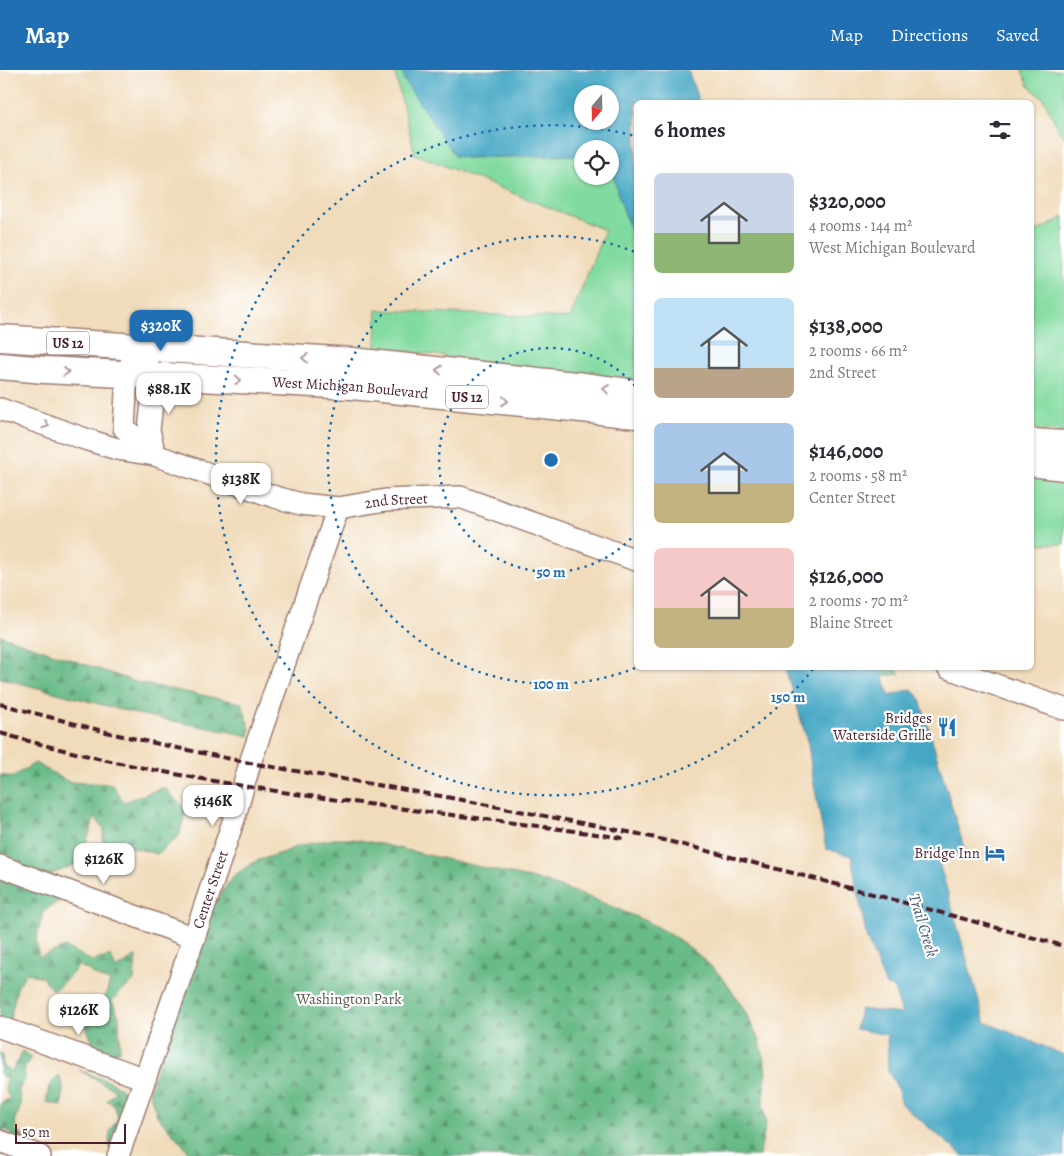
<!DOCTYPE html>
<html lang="en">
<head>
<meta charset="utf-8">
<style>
	body { margin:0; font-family:Alegreya,serif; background:#f7f7f7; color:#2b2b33; height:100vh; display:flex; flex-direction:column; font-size:19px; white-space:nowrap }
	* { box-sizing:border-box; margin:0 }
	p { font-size:16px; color:#7c7c81 }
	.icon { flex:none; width:28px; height:28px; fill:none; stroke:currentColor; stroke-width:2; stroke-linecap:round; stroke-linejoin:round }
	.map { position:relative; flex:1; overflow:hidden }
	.panel { position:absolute; left:634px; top:30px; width:400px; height:570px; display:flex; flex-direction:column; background:#fff; border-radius:8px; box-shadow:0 1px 4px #0004 }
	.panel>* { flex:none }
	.needle { width:32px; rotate:200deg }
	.controls { position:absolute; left:574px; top:15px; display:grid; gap:10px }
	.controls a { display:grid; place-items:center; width:45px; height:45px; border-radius:50%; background:#fff; box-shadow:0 1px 4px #0004; font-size:25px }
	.scale { position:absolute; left:15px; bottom:12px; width:111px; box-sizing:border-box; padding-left:5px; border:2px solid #4a1f2b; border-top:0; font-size:14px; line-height:18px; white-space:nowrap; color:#4a1f2b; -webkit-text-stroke:4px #fff; paint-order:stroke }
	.price { position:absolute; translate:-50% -42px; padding:0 11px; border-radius:10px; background:#fff; color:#222; font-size:16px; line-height:32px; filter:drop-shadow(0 1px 2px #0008) }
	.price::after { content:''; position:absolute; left:50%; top:30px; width:15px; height:11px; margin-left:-8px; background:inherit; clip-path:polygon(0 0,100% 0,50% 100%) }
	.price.active { background:#1f6fb2; color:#fff }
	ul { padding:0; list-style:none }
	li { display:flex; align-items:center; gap:15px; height:125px; padding:0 20px }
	li span { display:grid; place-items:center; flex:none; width:140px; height:100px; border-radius:8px; color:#555 }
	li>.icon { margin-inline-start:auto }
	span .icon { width:60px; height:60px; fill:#fffc; stroke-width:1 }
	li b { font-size:21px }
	h2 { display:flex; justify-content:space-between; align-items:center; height:60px; padding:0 20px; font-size:21px }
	header { display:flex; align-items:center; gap:30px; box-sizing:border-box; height:70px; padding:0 25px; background:#1f6fb2; color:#fff }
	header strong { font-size:24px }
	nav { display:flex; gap:28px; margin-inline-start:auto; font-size:18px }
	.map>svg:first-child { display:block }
	.green { fill:#81da9f; stroke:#667c65 }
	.forest { fill:url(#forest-firs); stroke:#596c58 }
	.water { fill:#44a7c4; stroke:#476378; fill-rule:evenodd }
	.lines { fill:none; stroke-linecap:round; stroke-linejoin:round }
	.minor-casing { stroke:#9d7d72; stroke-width:24 }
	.major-casing { stroke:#9d7d72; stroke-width:29 }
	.minor { stroke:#fff; stroke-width:21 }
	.major { stroke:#fff; stroke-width:26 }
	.rail { stroke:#4a1f2b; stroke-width:4; stroke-dasharray:8 4; stroke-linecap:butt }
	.oneway { stroke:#ae9aa0 }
	.ring { fill:none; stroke:#1f6fb2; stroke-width:2.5; stroke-dasharray:2.5 5 }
	.labels { text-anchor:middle; stroke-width:4.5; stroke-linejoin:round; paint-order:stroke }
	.shield { fill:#fff; stroke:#80626b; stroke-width:1 }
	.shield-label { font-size:14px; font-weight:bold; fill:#4a1f2b }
	.street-label { font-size:15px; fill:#4a1f2b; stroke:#fff }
	.poi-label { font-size:15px; fill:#4a1f2b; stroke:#fff; text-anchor:end }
	.park-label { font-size:15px; fill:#5a574e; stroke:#fff }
	.water-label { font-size:16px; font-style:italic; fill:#475c70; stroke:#fff }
	.centre { fill:#1f6fb2; stroke:#fff; stroke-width:2.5 }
	.ring-label { font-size:15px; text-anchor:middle; font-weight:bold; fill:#1f6fb2; stroke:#fff; stroke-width:4.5; stroke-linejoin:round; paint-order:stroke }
</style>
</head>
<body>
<header>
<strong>Map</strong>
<nav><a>Map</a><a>Directions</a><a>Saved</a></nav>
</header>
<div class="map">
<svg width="1064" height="1086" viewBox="0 0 1064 1086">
	<defs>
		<pattern id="forest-firs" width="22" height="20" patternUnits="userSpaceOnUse" patternTransform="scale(1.25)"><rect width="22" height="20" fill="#68ba86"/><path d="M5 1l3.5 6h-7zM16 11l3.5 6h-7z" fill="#58976e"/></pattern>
	</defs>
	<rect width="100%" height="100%" fill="#fff"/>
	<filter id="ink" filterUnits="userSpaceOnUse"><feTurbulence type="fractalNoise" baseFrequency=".02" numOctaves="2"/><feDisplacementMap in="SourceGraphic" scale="10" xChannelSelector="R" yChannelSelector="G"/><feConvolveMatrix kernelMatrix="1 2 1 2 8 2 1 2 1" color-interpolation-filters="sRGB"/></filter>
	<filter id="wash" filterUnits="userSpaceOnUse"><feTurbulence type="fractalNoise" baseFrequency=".0096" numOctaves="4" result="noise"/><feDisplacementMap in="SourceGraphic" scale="20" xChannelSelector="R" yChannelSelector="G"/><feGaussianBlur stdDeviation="1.12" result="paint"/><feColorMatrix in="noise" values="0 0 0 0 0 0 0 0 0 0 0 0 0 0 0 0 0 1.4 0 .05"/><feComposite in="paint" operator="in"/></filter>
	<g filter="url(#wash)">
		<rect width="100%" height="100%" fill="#f0dbba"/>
		<!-- green -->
		<g class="green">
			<polygon points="394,0 402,0 405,10 465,88 582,85 582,106 610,106 610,90 619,124 636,175 636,312 376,277 377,240 570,248 605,160 415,84"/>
			<polygon points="1022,0 1064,0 1064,67 1060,63 1043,28 1029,16"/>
			<polygon points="1064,146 1064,362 1031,360 1031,164 1057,151"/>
			<polygon points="1031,407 1064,411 1064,474 1031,474"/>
		</g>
		<!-- forest -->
		<g class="forest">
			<polygon points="0,565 139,613 242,633 250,659 249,666 137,644 0,608"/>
			<polygon points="880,598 895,598 900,604 883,606"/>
			<polygon points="35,693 69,712 112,714 124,732 164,717 186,740 179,766 157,784 126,776 119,779 112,796 100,789 104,760 95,747 79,793 49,805 38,816 60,830 43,842 36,872 39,887 65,877 92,891 110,886 116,899 136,886 134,911 122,921 112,931 119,946 120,981 99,985 87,960 82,942 104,931 110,911 100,908 79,895 71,905 53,921 42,907 26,903 17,918 10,950 0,949 0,705 12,707"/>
			<polygon points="334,769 354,769 380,774 546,812 594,829 648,852 678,869 700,886 723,908 743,938 760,971 766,999 763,1033 766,1054 759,1086 191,1086 185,1077 157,1046 149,1021 213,836 233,806 256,791 284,782 298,776"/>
			<path d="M23,981L31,987L25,997L24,1011L18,1020C21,1030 22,1040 15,1048L16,1062L22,1065L27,1074L15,1073L8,1060L0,1061V1034L10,1028L5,1020L6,1009L0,1004V982L3,986L2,996L12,1001Z"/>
			<path d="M79,1000L109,1011L122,1019L126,1027L110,1078C108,1064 110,1059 118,1048L115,1037L107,1030L116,1021Z"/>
			<polygon points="59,1005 63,1016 62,1036 46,1032 49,1016"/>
		</g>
		<!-- water -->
		<g class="water">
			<path d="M402,0H688L699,32H636V175C626,148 610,107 610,79H582V85L465,88L455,86L404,10ZM582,24H610V51H582Z"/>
			<polygon points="786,598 880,598 890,626 910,619 919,626 965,781 938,789 985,952 1064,985 1064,1086 963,1086 901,1034 897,1017 888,1001 887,965 856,959 860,939 902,944 894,918 886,916 867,869 851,786 826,779 812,704 808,674"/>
		</g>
	</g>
	<g filter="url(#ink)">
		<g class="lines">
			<defs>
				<g id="minor">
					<path id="s1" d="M132,290L127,305L124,358L155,385L275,427L301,434L338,438L386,430L460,427L636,490"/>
					<polyline points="146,293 155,306 149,360 155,385"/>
					<polyline points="0,339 88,370 117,379 155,385"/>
					<polyline points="948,598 1064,639"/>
					<polyline points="0,796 194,868"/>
					<polyline points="0,957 145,1009"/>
					<polyline points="0,1071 40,1086"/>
					<path id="s2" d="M118,1086L194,868L235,746L250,693L338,438"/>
				</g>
				<g id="major">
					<polyline points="0,268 352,291 575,315 636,323"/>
					<path id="s3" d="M0,296L45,300L352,316L582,339L636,345"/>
					<polyline points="1031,372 1064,374"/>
					<polyline points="1031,393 1064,397"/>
				</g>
			</defs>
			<!-- minor casing -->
			<use href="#minor" class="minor-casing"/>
			<!-- major casing -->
			<use href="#major" class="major-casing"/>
			<!-- minor -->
			<use href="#minor" class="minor"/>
			<!-- major -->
			<use href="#major" class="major"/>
			<!-- rail -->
			<g class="rail">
				<polyline points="0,634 114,664 173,677 250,693 446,727 639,764 700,779 839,815 1064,876"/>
				<path d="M0,663C203,722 415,737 623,768"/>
			</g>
		</g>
		<!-- one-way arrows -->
		<defs><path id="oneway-chevron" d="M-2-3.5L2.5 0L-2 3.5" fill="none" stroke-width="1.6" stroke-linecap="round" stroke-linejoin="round" transform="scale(1.25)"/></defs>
		<g class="oneway">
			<use href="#oneway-chevron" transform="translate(305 288) rotate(-176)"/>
			<use href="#oneway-chevron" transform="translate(439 300) rotate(-174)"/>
			<use href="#oneway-chevron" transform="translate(66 302) rotate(3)"/>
			<use href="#oneway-chevron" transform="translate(238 310) rotate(3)"/>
			<use href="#oneway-chevron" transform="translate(606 319) rotate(-173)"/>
			<use href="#oneway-chevron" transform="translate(505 331) rotate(6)"/>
			<use href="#oneway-chevron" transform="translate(46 355) rotate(19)"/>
		</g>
	</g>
	<!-- distance rings -->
	<g class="ring">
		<path d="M636 463A112 112 0 1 1 636 317"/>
		<path d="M635 598A224 224 0 1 1 635 182"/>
		<path d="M813 599A335 335 0 1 1 635 66"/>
	</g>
	<!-- icons -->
	<defs>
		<symbol id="restaurant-bare" viewBox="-9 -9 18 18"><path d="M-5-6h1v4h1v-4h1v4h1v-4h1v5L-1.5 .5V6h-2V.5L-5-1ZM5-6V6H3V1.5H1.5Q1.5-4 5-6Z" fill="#1f6fb2" stroke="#fff" stroke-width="2.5" paint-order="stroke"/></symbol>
		<symbol id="hotel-bare" viewBox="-9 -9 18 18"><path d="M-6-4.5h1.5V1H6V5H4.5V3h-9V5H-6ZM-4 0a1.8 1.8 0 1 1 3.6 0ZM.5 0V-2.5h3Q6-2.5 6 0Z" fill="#1f6fb2" stroke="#fff" stroke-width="2.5" paint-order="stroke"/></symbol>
	</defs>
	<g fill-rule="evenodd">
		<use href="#restaurant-bare" x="933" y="643" width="28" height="28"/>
		<use href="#hotel-bare" x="981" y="769" width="28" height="28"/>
	</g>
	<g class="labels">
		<!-- shield labels -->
		<g class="shield">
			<rect x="47" y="261.5" width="42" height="23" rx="4"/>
			<rect x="446" y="315.5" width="42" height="23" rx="4"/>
		</g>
		<g class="shield-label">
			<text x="68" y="278">US 12</text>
			<text x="467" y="332">US 12</text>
		</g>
		<!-- street labels -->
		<g class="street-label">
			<text dy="5" stroke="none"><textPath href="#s3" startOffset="351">West Michigan Boulevard</textPath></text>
			<text dy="5" stroke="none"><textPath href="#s1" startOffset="360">2nd Street</textPath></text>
			<text dy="5" stroke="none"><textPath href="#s2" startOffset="282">Center Street</textPath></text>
		</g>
		<!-- poi labels -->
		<g class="poi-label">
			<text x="932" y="653">Bridges<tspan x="932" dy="17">Waterside Grille</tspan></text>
			<text x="980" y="788">Bridge Inn</text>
		</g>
		<!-- park labels -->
		<g class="park-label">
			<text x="349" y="934">Washington Park</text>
		</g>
		<!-- water labels -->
		<g class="water-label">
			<text transform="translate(924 855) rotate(73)" y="6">Trail Creek</text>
		</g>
	</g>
	<circle cx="551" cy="390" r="8" class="centre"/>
	<g class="ring-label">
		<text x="551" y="507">50 m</text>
		<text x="551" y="619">100 m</text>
		<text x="788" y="632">150 m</text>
	</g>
</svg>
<div class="controls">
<a><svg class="needle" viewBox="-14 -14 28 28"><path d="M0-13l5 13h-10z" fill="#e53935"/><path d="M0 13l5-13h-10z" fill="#7c7c81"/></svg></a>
<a><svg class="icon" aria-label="locate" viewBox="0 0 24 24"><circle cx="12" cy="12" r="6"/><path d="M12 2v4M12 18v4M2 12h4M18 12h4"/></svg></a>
</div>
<div class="scale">50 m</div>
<b class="price active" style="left:161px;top:282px">$320K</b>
<b class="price" style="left:169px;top:345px">$88.1K</b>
<b class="price" style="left:241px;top:435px">$138K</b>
<b class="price" style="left:213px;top:757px">$146K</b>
<b class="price" style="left:104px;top:815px">$126K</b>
<b class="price" style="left:79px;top:966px">$126K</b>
<section class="panel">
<h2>6 homes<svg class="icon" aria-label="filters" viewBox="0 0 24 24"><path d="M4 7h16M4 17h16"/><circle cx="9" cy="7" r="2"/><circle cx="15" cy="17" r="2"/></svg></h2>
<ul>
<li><span style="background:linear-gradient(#c9d6e8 60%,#8fb573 0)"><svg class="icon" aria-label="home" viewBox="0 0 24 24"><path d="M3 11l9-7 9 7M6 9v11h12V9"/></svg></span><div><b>$320,000</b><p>4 rooms · 144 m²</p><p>West Michigan Boulevard</p></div></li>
<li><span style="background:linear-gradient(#bfe0f5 70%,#b9a48a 0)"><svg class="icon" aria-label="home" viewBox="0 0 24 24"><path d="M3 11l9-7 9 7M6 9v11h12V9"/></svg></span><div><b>$138,000</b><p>2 rooms · 66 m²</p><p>2nd Street</p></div></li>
<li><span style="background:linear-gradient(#a9c7e8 60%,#c2b280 0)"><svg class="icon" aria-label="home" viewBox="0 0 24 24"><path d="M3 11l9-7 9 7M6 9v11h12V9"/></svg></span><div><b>$146,000</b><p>2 rooms · 58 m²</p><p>Center Street</p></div></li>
<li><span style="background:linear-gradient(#f6c9c9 60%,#c2b280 0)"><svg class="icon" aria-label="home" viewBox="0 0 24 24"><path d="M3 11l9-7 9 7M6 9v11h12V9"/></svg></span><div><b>$126,000</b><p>2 rooms · 70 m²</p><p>Blaine Street</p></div></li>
</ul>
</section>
</div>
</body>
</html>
